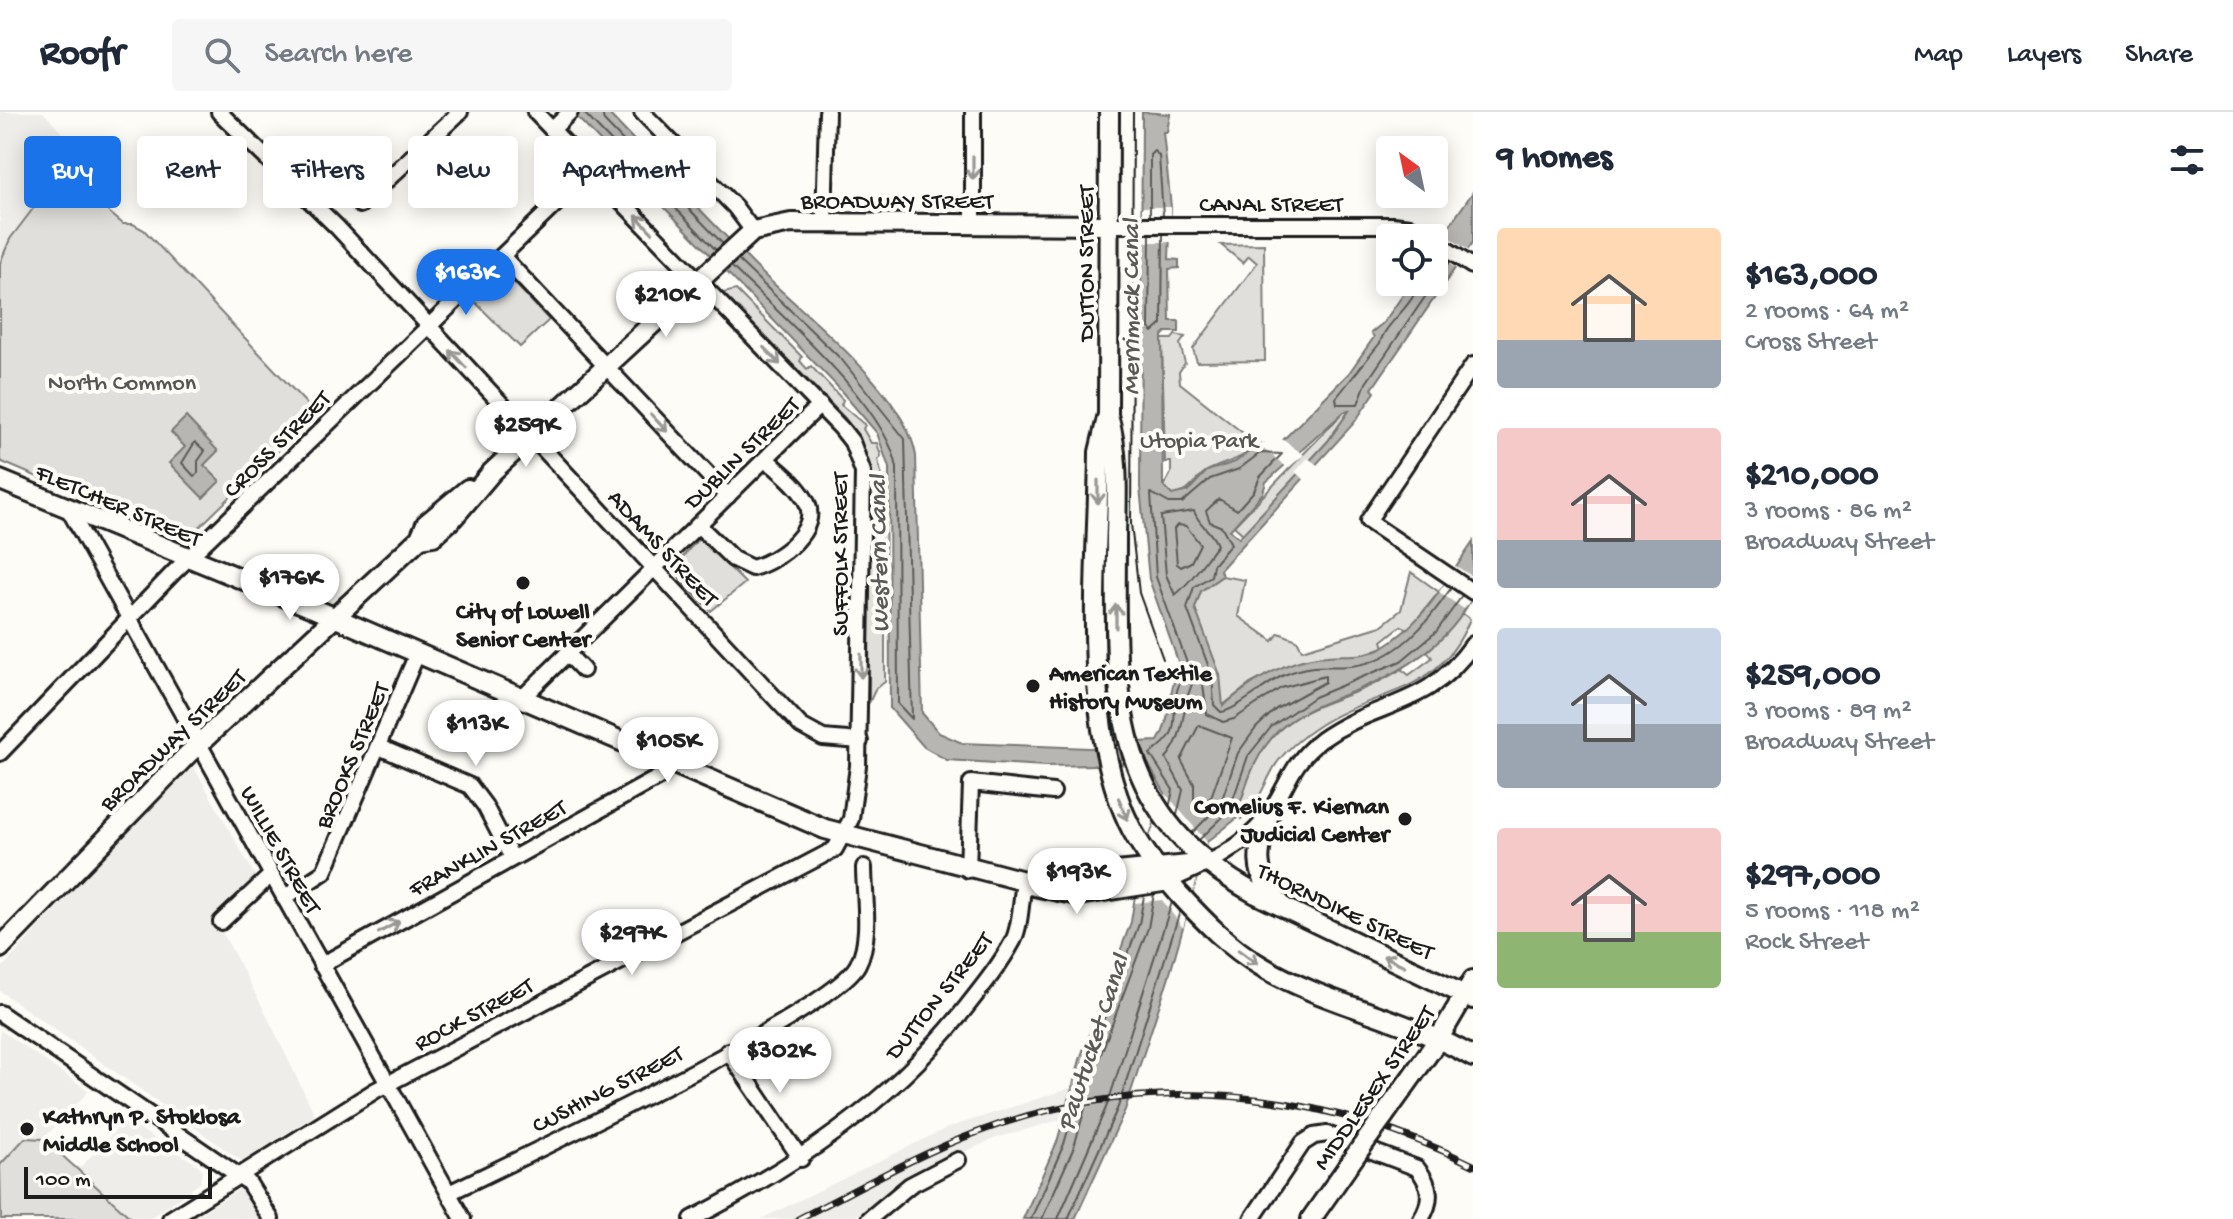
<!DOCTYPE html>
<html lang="en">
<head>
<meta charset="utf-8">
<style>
	body { margin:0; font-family:"Gochi Hand",sans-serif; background:#f6f6f7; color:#1f2937; height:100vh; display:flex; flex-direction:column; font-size:30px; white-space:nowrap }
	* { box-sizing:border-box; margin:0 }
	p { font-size:26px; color:#747a83 }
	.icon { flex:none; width:44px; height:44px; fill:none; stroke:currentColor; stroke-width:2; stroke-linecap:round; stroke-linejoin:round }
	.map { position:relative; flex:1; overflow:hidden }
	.details { display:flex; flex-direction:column; background:#fff; width:760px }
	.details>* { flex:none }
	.banner { position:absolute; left:24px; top:24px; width:760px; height:72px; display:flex; gap:16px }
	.needle { width:52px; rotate:327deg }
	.tools { position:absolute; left:1376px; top:24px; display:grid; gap:16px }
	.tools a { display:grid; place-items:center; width:72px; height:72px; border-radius:8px; background:#fff; box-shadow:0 4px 20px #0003; font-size:40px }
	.scale { position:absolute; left:24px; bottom:20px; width:188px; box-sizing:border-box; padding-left:8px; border:4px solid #1c1c1c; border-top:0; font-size:22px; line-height:28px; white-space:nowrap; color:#1c1c1c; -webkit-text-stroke:6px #fdfcf7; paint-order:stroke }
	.price { position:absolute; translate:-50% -68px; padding:0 18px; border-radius:28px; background:#fff; color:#222; font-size:26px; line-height:52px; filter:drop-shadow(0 2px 4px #0008) }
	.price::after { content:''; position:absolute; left:50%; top:48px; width:24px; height:18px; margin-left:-12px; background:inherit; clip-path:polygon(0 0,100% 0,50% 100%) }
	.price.active { background:#1a73e8; color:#fff }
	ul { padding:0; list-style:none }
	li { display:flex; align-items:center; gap:24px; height:200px; padding:0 24px }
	li span { display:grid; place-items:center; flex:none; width:224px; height:160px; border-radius:8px; color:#555 }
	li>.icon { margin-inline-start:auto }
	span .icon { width:96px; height:96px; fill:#fffc; stroke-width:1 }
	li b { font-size:34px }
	h2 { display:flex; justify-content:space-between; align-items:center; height:96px; padding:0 24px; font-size:34px }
	.chip { padding:0 28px; border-radius:8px; background:#fff; box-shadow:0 4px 20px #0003; font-size:28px; line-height:72px }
	.chip.active { background:#1a73e8; color:#fff }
	header { display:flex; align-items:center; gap:48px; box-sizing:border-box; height:112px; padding:0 40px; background:#fff; border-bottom:2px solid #e0e1e3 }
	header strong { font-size:38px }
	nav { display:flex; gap:44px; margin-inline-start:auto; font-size:28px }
	.search { width:560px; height:72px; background:#f6f6f7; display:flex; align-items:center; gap:20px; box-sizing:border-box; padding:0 28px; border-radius:8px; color:#747a83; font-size:30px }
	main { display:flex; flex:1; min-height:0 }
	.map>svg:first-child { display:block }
	.built { fill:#eeede9 }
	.green { fill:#e0dfdb; stroke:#7e7e7c; stroke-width:2 }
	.water { fill:#b7b6b2; stroke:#797876; stroke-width:2; fill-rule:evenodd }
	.pier { fill:#fdfcf7 }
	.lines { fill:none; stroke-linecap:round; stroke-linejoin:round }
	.shore { stroke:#5a5a58; stroke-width:2 }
	.minor-casing { stroke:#1c1c1c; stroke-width:20 }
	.major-casing { stroke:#1c1c1c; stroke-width:24 }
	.minor { stroke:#fdfcf7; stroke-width:14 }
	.major { stroke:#fdfcf7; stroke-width:18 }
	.tram { stroke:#1c1c1c; stroke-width:2 }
	.rail-casing { stroke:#1c1c1c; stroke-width:7 }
	.rail { stroke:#fdfcf7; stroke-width:4; stroke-dasharray:12; stroke-linecap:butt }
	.major-bridge-casing { stroke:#1c1c1c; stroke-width:24; stroke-linecap:butt }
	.major-bridge { stroke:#fdfcf7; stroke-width:18 }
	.oneway { stroke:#989794 }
	.poi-dot { fill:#1c1c1c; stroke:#fdfcf7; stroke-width:3 }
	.labels { text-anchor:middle; stroke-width:8; stroke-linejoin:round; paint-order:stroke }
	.street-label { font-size:24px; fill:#1c1c1c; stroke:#fdfcf7 }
	.park-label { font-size:24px; fill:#575655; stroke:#fdfcf7 }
	.poi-label { font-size:24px; font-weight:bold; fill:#1c1c1c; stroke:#fdfcf7; text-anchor:start }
	.water-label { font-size:26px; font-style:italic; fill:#5a5a58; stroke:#fdfcf7 }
</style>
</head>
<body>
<header>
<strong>Roofr</strong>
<div class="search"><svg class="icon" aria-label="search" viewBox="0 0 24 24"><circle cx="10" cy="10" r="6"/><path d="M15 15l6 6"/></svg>Search here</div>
<nav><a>Map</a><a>Layers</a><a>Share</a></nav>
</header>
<main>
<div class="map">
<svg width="1473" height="1107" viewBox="0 0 1473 1107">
	<rect width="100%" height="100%" fill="#fdfcf7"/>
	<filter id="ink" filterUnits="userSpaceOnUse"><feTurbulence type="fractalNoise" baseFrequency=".0125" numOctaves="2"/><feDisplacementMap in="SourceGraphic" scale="16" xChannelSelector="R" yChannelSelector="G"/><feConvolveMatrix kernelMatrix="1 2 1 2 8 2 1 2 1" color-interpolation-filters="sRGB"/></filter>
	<g filter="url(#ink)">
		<!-- built -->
		<g class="built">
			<polygon points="0,0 43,0 86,48 45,81 10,127 0,151"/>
			<polygon points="194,655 257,767 213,803 262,894 315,1003 242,1049 0,879 0,858 130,716"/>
			<polygon points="0,918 89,979 44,1026 65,1048 80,1056 125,1008 198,1053 202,1058 200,1071 149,1107 0,1107"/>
			<polygon points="1071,976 1063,1007 996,1026 946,1048 898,1071 852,1107 761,1107 947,1016"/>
			<polygon points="243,1075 263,1107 192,1107"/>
		</g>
		<!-- green -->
		<g class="green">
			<polygon points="74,71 123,112 133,112 144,118 316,302 186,428 0,349 0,151 10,127 45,81"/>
			<polygon points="1264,132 1265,249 1197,250 1193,237 1257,151 1249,144 1243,151 1221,133"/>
			<polygon points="503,159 549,208 520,235 473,188"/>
			<polygon points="736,178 802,245 800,249 807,257 811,254 843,288 841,293 865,313 863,317 871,331 877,331 881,344 878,348 882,365 886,365 885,478 880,484 881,501 885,502 885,570 876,576 869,591 870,371 865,339 845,306 723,181"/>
			<path d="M1175,223L1185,225L1180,232L1185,251L1179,260L1180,271L1258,333C1237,351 1227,348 1207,359C1193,367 1191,383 1172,383L1163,376L1171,361V350H1165L1162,227H1172Z"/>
			<polygon points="1349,299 1328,329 1243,422 1234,414 1344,300"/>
			<path d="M700,426L745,471L711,499C679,466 661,463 700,426Z"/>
			<polygon points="1411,460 1439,480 1409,517 1401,514 1382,529 1384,535 1353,546 1333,544 1286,554 1250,572 1222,594 1195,496 1201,479 1222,464 1245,468 1238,504 1273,529 1279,521 1297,528 1302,538 1381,514 1401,498"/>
			<path d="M1462,501L1470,507C1437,588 1376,574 1314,617C1298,628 1279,644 1271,661C1262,678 1257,693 1241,707C1237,694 1243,684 1247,671C1276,584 1339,599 1401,557L1409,563L1432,546L1427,538Z"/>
			<polygon points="25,1026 44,1027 132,1107 1,1107 0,1053"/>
		</g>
		<!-- water -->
		<g class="water">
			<path d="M572,0H607C658,53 708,107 760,159C806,204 907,282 916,344L922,601L939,621L962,631L1140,638L1138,630L1158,629C1173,605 1166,581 1180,555L1149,467L1140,375L1142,0L1170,2L1167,20H1163L1171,95L1169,147L1179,148V156L1169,157L1170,209H1179V220H1166L1162,224L1163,373L1172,383L1188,379L1207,359L1235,350L1258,333L1283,328L1349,261L1374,225L1371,221L1384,210L1412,170H1434V136L1473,80V130L1372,277L1375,280L1354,311L1220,458L1222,464L1201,479L1195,496L1220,563L1223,594C1252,569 1287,546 1327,544C1347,542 1362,546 1381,536C1423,512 1446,469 1473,430C1473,445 1473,472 1472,485C1451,529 1405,559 1362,576C1333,588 1303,596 1280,617C1256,640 1248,667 1238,698L1240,704L1207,730L1171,858L1125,998L1075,1107H1023L1057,1030L1081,944L1131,810L1140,752L1165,681L1148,652L1045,654L947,648L924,635L890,596L889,356L877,321L836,273ZM1349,299L1328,329L1239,426L1230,418L1263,381L1266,370L1344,300Z"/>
			<polygon points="186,305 218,339 204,353 220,369 203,386 169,351 185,335 171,320"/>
		</g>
		<!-- pier -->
		<g class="pier">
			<rect x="1142" y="95" width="29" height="35"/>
			<polygon points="1440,119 1471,140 1458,158 1434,142 1434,129"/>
			<polygon points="1279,325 1304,343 1288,356 1258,333"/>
			<polygon points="1308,346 1320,355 1306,369 1295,360"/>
			<polygon points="1456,454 1473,465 1473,484 1464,497 1439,480"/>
			<polygon points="1166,682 1207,730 1183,816 1162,788 1135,791 1140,752"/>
		</g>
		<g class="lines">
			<!-- shore -->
			<g class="shore">
				<polyline points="583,0 716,138"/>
				<polyline points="602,0 604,9 723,132"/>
				<polyline points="1150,104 1150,43 1154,39 1159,44 1163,104"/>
				<polyline points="1150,122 1149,216 1153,220 1162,212 1163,122"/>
				<path d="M731,154C778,201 887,294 897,356L898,592L912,607L905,327L842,248L738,148"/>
				<path d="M1418,170C1415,194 1386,209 1380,231L1336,286L1337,292H1358L1366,271L1449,150"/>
				<polygon points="195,330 205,339 198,349 198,361 194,364 182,351"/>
				<path d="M1194,399C1199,414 1212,419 1217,433C1204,449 1191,471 1175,483L1166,463L1161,404Z"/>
				<polygon points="1177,413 1186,414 1200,432 1191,450 1181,455 1177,452 1174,417"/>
				<polygon points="1199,613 1232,626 1211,685 1198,695 1194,691 1194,672 1181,648"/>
				<path d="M1170,692L1173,678L1150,642C1184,619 1170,612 1177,579C1179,570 1185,562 1188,554L1156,465L1151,381L1169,391H1182L1210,367L1239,357L1260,341L1282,342L1260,365L1254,379L1237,398L1219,387L1206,399L1210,410L1222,415L1231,432L1213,453L1211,464L1194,475L1187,496L1212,564L1214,593L1221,600C1234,600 1268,570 1284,563C1314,551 1324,556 1351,554C1396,550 1428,511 1451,476"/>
				<path d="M1177,703L1183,678L1166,646C1188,621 1180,591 1196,564L1202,566L1207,602L1223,610L1234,607L1281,576L1325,564V570L1276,597L1256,616L1238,641L1220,693L1193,720"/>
				<polyline points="1200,727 1229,699 1248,644 1272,614 1314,585 1401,549 1436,520 1462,484"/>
				<polyline points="1031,1107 1064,1032 1089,947 1139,812 1144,784"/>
				<polyline points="1042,1107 1074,1035 1098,950 1148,816 1154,782"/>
				<polyline points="1058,1107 1108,991 1172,790"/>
				<polyline points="1068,1107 1118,995 1180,799"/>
			</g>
			<defs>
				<g id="minor">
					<polyline points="219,0 337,115 801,614 823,626 860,629"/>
					<polyline points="642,0 735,95 753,119"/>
					<polyline points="552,18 570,0"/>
					<polyline points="360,93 460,0"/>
					<polyline points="824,112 827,0"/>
					<polyline points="973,112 973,0"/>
					<polyline points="1109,113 1392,113 1410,115 1429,126"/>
					<polyline points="1434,129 1472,154"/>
					<polyline points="503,145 728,384"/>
					<polyline points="1473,253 1368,409 1473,480"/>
					<polyline points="68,396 463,1107"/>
					<path d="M698,413L733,447L752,456C777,450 824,417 805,387C796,371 779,359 766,347"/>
					<polyline points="567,541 583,558"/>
					<polyline points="521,587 820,293"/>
					<polyline points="379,635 470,674 485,694 512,746"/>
					<polyline points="0,641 174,460 591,58"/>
					<polyline points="968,758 971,671 1053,680"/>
					<path d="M1169,769C1204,753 1241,738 1265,707C1287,678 1289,652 1321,628C1379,587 1427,598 1473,532"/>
					<polyline points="284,786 324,760 417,542"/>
					<polyline points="221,810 271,763"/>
					<polyline points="321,853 661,664 667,650"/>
					<polyline points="0,901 248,1070 271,1107"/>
					<polyline points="728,939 801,1047"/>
					<path d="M449,1081C515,1048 835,900 858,852C872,825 864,785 864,755"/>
					<polyline points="170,1107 376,978 835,737 851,707 858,654 863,360 852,330 841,316 535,0"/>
					<path d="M692,1107C795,1054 886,994 960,903C979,879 999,855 1013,829C1021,813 1021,787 1024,769"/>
					<polyline points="869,1107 910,1073 958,1048"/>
					<path d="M1252,1107L1303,1031L1314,1024L1327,1022L1417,1056C1431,1073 1433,1088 1421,1107"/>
				</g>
				<g id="major">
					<path d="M1109,0L1108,303C1119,343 1117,382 1116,423C1116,574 1103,699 1256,782L1473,887"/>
					<path d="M1107,306L1099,340C1098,455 1079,616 1132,718C1145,742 1162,762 1179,782C1203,808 1230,836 1261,854C1328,894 1407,906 1473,945"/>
					<polyline points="0,368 315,497 825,717 1024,769 1209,751"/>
					<polyline points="420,426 433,424 453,406 492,360 753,119 791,111 1109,113"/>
					<path d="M1270,700C1257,737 1251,762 1281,792"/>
					<polyline points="1034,774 1078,783 1169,769"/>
					<polyline points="0,836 187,643 420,426 426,412 468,377"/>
					<polyline points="1383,1005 1438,928 1473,868"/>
					<polyline points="1311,1107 1355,1044"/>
				</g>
			</defs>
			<!-- minor casing -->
			<use href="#minor" class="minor-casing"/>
			<!-- major casing -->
			<use href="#major" class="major-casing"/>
			<!-- minor -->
			<use href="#minor" class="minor"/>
			<!-- major -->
			<use href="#major" class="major"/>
			<!-- tram -->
			<polyline class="tram" points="1133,0 1131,412 1139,481 1163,547"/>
			<defs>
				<path id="rail" d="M798,1107C857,1077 916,1043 978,1020C1142,958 1318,976 1473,1053"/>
			</defs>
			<!-- rail casing -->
			<use href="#rail" class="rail-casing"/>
			<!-- rail -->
			<use href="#rail" class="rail"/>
			<defs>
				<polyline id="major-bridge" points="1355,1044 1383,1005"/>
			</defs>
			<!-- major-bridge casing -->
			<use href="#major-bridge" class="major-bridge-casing"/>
			<!-- major-bridge -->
			<use href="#major-bridge" class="major-bridge"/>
		</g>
		<!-- one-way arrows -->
		<defs><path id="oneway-shaft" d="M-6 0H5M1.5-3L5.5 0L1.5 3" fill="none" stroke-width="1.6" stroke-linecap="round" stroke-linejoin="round" transform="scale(2)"/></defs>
		<g class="oneway">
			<use href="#oneway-shaft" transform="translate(973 56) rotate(90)"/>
			<use href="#oneway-shaft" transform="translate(644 112) rotate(-134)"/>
			<use href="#oneway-shaft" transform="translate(772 244) rotate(46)"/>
			<use href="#oneway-shaft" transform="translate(458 247) rotate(-133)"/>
			<use href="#oneway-shaft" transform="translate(659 311) rotate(47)"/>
			<use href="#oneway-shaft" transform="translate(1098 380) rotate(90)"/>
			<use href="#oneway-shaft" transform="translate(1116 504) rotate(-90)"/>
			<use href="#oneway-shaft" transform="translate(861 554) rotate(90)"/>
			<use href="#oneway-shaft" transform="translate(1123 697) rotate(68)"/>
			<use href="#oneway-shaft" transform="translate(389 815) rotate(-29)"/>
			<use href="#oneway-shaft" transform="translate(1248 845) rotate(36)"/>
			<use href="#oneway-shaft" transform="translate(1394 849) rotate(-154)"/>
		</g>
	</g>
	<!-- markers -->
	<g class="poi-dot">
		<circle cx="523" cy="471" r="8"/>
		<circle cx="1033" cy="574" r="8"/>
		<circle cx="1405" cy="707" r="8"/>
		<circle cx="27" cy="1017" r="8"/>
	</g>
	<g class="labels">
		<!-- street labels -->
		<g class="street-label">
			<text x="897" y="96">BROADWAY STREET</text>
			<text x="1271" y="99">CANAL STREET</text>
			<text transform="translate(1085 151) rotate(-90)" y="8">DUTTON STREET</text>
			<text transform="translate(276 331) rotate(-45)" y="8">CROSS STREET</text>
			<text transform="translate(741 340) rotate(-44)" y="8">DUBLIN STREET</text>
			<text transform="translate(119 392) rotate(23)" y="8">FLETCHER STREET</text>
			<text transform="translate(664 435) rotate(47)" y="8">ADAMS STREET</text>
			<text transform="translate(839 442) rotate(-90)" y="8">SUFFOLK STREET</text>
			<text transform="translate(172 627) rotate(-44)" y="8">BROADWAY STREET</text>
			<text transform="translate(351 643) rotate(-67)" y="8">BROOKS STREET</text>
			<text transform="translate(487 735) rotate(-29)" y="8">FRANKLIN STREET</text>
			<text transform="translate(282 737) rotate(61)" y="8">WILLIE STREET</text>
			<text transform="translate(1346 798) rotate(26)" y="8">THORNDIKE STREET</text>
			<text transform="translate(938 883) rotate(-51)" y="8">DUTTON STREET</text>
			<text transform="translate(473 901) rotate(-28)" y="8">ROCK STREET</text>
			<text transform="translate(1373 975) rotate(-55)" y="8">MIDDLESEX STREET</text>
			<text transform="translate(607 976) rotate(-27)" y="8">CUSHING STREET</text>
		</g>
		<!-- park labels -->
		<g class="park-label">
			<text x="122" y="277">North Common</text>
			<text x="1199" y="335">Utopia Park</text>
		</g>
		<!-- poi labels -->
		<g class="poi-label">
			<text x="523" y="506" text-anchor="middle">City of Lowell<tspan x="523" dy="28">Senior Center</tspan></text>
			<text x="1049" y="568">American Textile<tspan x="1049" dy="28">History Museum</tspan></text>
			<text x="1389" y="701" text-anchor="end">Cornelius F. Kiernan<tspan x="1389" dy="28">Judicial Center</tspan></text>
			<text x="43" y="1011">Kathryn P. Stoklosa<tspan x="43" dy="28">Middle School</tspan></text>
		</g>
		<!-- water labels -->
		<g class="water-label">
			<text transform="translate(1129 195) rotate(-90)" y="9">Merrimack Canal</text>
			<text transform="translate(877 442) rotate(-91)" y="9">Western Canal</text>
			<text transform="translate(1091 930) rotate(-72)" y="9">Pawtucket Canal</text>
		</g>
	</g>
</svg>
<div class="tools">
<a><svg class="needle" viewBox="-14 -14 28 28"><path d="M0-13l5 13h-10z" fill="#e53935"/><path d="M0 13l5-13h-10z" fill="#747a83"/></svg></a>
<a><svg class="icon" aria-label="locate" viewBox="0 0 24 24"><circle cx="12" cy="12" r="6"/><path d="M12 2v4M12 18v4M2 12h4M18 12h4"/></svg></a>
</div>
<div class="scale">100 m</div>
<b class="price active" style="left:466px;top:205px">$163K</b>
<b class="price" style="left:666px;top:227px">$210K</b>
<b class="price" style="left:526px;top:357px">$259K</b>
<b class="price" style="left:290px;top:510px">$176K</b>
<b class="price" style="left:476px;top:656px">$113K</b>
<b class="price" style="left:668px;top:673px">$105K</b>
<b class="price" style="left:1077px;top:804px">$193K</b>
<b class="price" style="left:632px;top:865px">$297K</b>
<b class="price" style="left:780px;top:983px">$302K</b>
<div class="banner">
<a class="chip active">Buy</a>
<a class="chip">Rent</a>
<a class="chip">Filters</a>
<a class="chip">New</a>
<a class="chip">Apartment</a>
</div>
</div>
<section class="details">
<h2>9 homes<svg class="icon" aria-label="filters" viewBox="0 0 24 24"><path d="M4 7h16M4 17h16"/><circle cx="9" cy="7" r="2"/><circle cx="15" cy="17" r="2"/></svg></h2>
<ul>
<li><span style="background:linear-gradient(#ffd9b3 70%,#9aa5b1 0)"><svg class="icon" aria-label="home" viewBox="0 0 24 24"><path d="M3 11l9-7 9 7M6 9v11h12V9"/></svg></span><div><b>$163,000</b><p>2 rooms · 64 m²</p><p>Cross Street</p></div></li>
<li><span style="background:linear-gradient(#f6c9c9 70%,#9aa5b1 0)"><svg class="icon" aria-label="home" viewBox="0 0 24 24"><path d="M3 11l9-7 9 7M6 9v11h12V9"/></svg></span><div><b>$210,000</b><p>3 rooms · 86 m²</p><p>Broadway Street</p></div></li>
<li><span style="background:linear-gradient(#c9d6e8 60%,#9aa5b1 0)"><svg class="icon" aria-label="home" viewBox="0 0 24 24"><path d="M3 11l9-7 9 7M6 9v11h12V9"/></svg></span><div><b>$259,000</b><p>3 rooms · 89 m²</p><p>Broadway Street</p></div></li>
<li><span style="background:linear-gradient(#f6c9c9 65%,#8fb573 0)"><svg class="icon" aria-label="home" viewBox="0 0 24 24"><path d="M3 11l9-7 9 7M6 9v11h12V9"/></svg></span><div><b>$297,000</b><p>5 rooms · 118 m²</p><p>Rock Street</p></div></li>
</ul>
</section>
</main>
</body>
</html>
